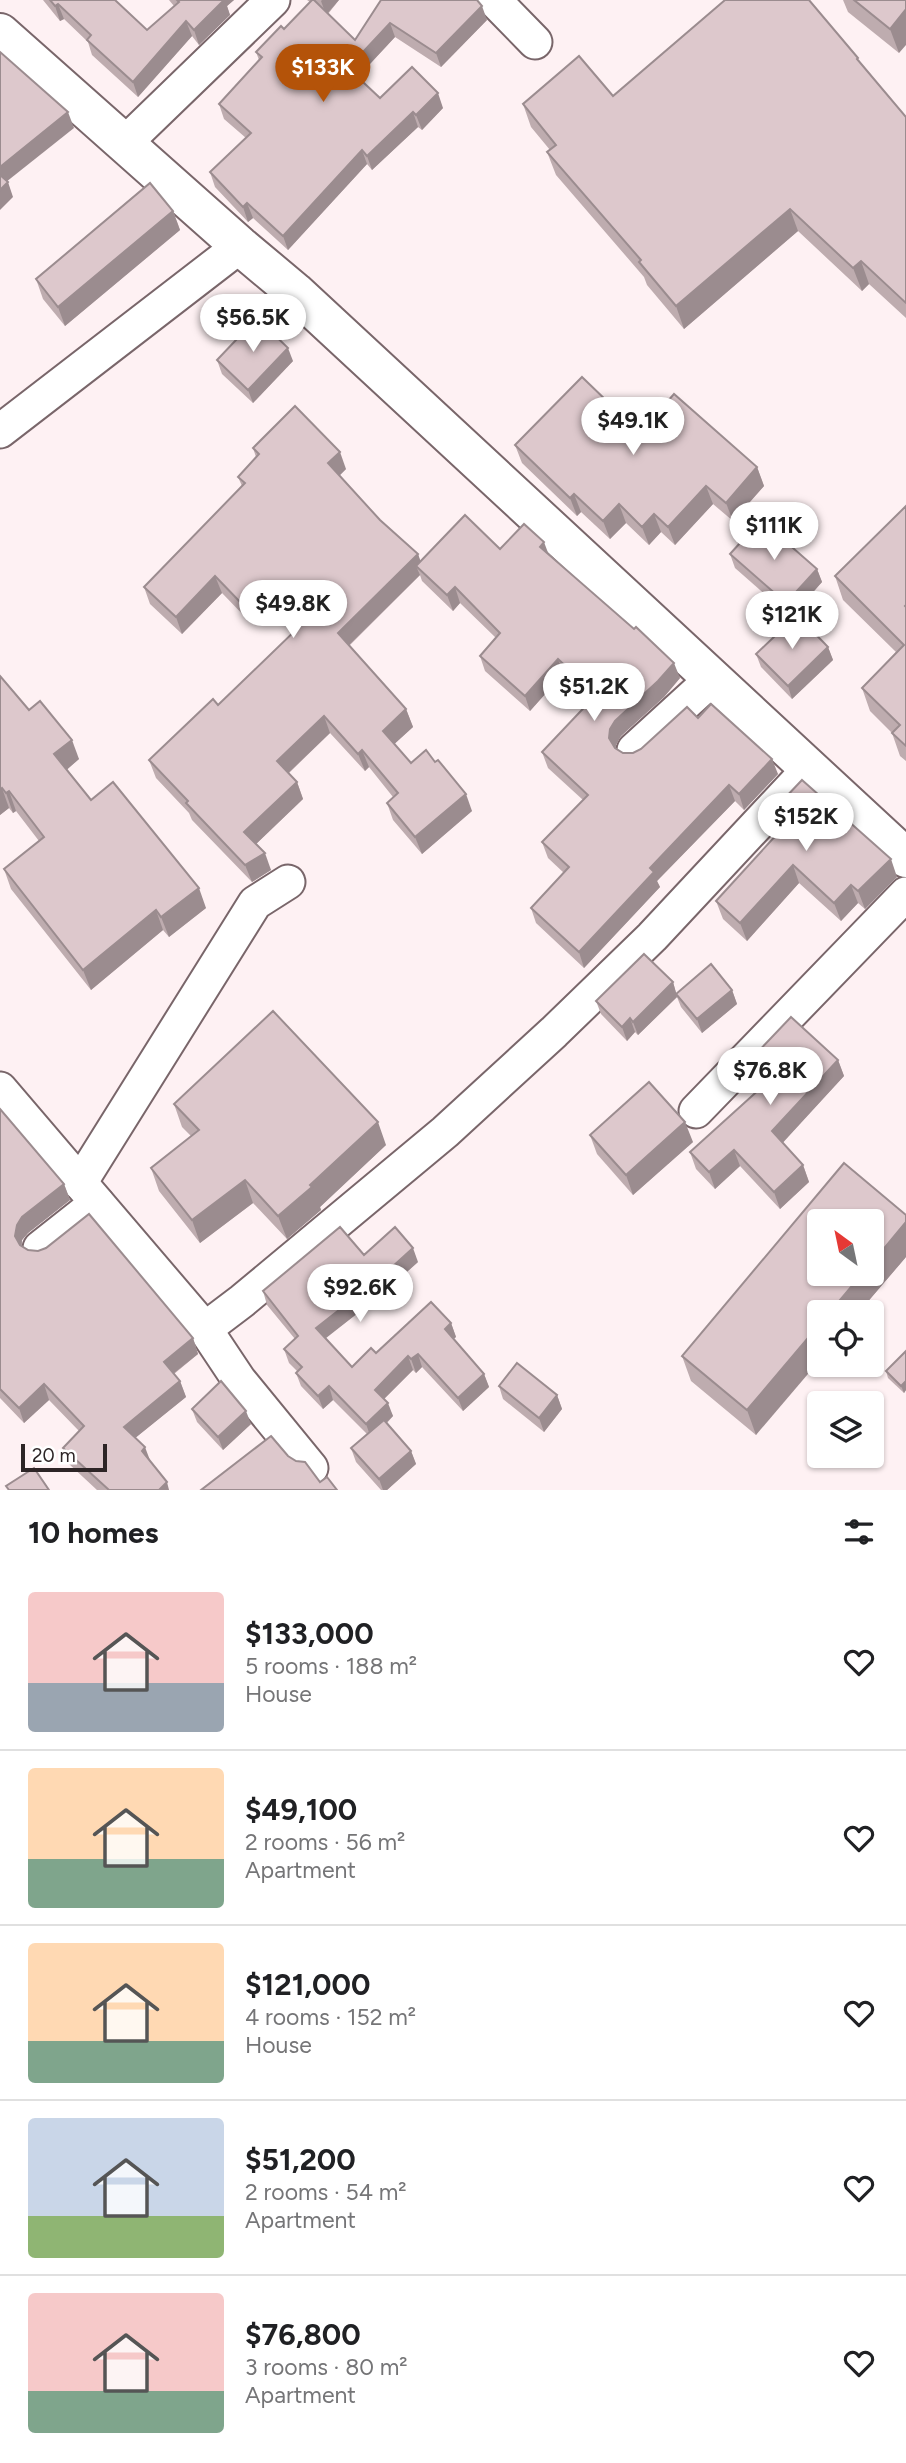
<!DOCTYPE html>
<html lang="en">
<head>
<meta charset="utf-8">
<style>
	body { margin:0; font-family:Figtree,sans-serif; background:#f6f6f6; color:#202124; height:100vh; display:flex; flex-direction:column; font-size:26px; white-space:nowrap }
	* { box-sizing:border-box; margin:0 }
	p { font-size:23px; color:#757577 }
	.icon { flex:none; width:38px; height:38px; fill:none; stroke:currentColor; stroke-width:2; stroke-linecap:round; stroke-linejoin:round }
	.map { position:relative; height:1490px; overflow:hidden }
	.panel { display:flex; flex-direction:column; background:#fff; flex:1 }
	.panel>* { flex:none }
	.needle { width:46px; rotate:327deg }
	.fabs { position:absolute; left:807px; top:1209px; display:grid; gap:14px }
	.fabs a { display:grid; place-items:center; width:77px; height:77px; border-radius:7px; background:#fff; box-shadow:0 2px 5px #0004; font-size:35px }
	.scale { position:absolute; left:21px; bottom:18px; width:86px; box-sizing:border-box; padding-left:7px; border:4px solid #2d2526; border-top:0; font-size:19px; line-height:24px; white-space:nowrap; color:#2d2526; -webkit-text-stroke:5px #fff; paint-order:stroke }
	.price { position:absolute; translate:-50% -60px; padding:0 16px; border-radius:24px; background:#fff; color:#222; font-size:23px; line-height:46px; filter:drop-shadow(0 2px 4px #0008) }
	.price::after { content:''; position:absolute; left:50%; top:42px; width:21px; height:16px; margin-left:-10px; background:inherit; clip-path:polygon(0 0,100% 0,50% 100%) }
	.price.current { background:#b45309; color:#fff }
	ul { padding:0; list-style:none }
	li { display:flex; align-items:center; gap:21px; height:175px; padding:0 28px }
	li+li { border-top:2px solid #e0e0e0 }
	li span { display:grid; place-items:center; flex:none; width:196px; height:140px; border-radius:7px; color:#555 }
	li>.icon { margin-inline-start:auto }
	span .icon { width:84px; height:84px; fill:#fffc; stroke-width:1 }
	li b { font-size:30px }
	h2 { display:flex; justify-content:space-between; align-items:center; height:84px; padding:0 28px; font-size:30px }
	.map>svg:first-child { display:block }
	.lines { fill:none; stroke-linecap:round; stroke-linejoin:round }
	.minor-casing { stroke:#79666a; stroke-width:37 }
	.tertiary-casing { stroke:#79666a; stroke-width:42 }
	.minor { stroke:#fff; stroke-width:33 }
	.tertiary { stroke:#fff; stroke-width:38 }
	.wall { fill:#beacaf }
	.shaded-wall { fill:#9b8c8f }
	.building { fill:#ddc8cc; stroke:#9b8c8f; stroke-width:2 }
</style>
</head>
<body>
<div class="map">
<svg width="906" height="1490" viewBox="0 0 906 1490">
	<rect width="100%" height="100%" fill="#fef1f3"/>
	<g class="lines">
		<defs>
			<g id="minor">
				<polyline points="494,0 535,42"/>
				<polyline points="125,143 273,0"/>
				<polyline points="0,431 240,246"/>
				<polyline points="634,750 713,678"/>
				<polyline points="0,1089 205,1329 242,1301 445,1132 554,1032 652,937 810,768"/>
				<polyline points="696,1111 906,894"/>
				<polyline points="80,1183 255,903 288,882"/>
				<polyline points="40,1248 97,1203"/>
				<polyline points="205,1329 239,1380 311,1468"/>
			</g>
			<polyline id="tertiary" points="0,33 240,246 295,292 906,858"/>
		</defs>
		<!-- minor casing -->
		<use href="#minor" class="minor-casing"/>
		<!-- tertiary casing -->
		<use href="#tertiary" class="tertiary-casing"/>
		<!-- minor -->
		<use href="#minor" class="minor"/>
		<!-- tertiary -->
		<use href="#tertiary" class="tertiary"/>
	</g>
	<!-- wall -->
	<g class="wall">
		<polygon points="43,0 115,0 147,30 174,6 169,0 234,0 227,6 230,15 199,45 192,36 138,97 92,55 88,42 64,19 60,21"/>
		<polygon points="307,0 339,0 328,14 355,40 381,0 487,20 441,67 395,37 358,77 380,98 443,108 422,130 418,127 372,170 367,164 288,250 253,218 248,222 215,187 210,172 246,138 224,119 219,104 259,60 256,52 284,29 310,2"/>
		<polygon points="843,0 906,0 899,53 848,12"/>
		<polygon points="861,65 906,117 906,318 869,284 862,291 798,231 684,329 647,285 644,277 556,175 547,152 550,150 531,127 523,104 613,96"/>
		<polygon points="173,211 180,230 65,326 43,299 36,279"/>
		<polygon points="217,360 293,361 253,403 222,374"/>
		<polygon points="640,433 757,467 764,486 733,521 713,504 675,545 661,532 649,545 626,523 610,539 581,512 577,516 522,463 515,445"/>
		<polygon points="253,448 346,469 339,476 380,520 418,554 420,561 500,549 549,554 680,678 664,697 621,736 616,745 615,748 623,753 633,753 698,718 778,774 744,810 735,801 657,881 660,887 584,968 536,923 531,908 564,873 548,858 542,842 583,800 548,768 542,752 591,701 563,674 530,711 485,671 480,656 496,638 460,603 453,611 422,581 420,575 349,646 406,709 413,727 394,744 411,763 472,811 422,854 393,820 387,803 393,797 369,767 365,771 330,733 289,773 297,782 303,799 256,844 271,870 252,882 192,820 189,813 156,778 149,760 218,705 297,629 272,600 250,622 222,593 182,634 150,604 144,587 242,486 238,477 256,457"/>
		<polygon points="906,506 906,761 900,756 892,733 870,711 862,688 896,652 843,600 835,576"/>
		<polygon points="730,554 817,569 822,582 791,617 735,568"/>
		<polygon points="828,647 833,660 792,699 761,667 756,654"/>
		<polygon points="0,676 29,710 79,759 67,769 91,800 206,908 169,937 163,930 91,990 11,889 4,869 39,841 16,811 13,813 9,808 0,815"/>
		<polygon points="765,819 897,877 865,909 858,903 841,921 799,883 747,941 723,919 716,901 773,838"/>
		<polygon points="673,982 676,993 732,990 737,1004 702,1033 681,1007 677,997 638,1035 635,1032 627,1041 601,1014 596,1001"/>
		<polygon points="752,1058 838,1060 844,1076 782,1143 803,1165 809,1182 780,1209 740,1166 715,1189 696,1169 690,1152 767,1083 758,1074"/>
		<polygon points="174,1104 386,1145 320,1207 321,1210 287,1239 253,1203 200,1243 159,1191 151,1168 191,1136 182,1127"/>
		<polygon points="0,1109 64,1184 70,1200 28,1233 22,1240 22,1246 193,1338 198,1354 174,1374 180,1381 186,1397 135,1438 169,1490 97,1490 69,1464 63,1448 79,1431 49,1400 24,1423 0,1398"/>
		<polygon points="590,1135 693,1142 633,1195 597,1154"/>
		<polygon points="906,1257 859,1312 819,1312 756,1435 691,1381 682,1356"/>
		<polygon points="418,1262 364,1310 363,1309 325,1338 352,1367 376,1353 451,1323 456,1337 453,1339 484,1374 489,1387 463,1411 422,1367 416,1373 413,1370 384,1399 393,1416 387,1423 411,1451 416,1464 387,1490 381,1490 356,1462 351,1448 367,1434 333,1400 323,1409 301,1386 296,1373 297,1371 289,1363 284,1349 295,1339 267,1305 263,1291"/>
		<polygon points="906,1351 906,1390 904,1393 888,1378 886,1371"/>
		<polygon points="499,1386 557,1395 562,1409 544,1432 503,1399"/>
		<polygon points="192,1409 251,1424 223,1450 197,1422"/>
	</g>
	<!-- shaded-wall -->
	<g class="shaded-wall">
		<polygon points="222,0 234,0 227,6 230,15 199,45 194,30"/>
		<polygon points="322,0 339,0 326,15 321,1"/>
		<polygon points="58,4 64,19 60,21 55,6"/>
		<polygon points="482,6 487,20 441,67 436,53"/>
		<polygon points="906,9 906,45 899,53 890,29"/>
		<polygon points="186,21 192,36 138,97 133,82"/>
		<polygon points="390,23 395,37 353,82 348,68"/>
		<polygon points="438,93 443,108 422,130 416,115"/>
		<polygon points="68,112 74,128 1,186 0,182 0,167"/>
		<polygon points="413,112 418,127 372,170 367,156"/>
		<polygon points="362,150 367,164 288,250 283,236"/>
		<polygon points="8,182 13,197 0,210 0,190"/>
		<polygon points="247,203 253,218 248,222 243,207"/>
		<polygon points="790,209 798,231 684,329 676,306"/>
		<polygon points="173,211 180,230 65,326 58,307"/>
		<polygon points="861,261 869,284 862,291 853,268"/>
		<polygon points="288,348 293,361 253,403 248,390"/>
		<polygon points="340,452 346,469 334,481 328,463"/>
		<polygon points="757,467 764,486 733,521 726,503"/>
		<polygon points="706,486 713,504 675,545 668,527"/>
		<polygon points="574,494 581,512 577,516 570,498"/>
		<polygon points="619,504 626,523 610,539 603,521"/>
		<polygon points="654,514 661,532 649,545 642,527"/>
		<polygon points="544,542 550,558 540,547"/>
		<polygon points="418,554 424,571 416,566 420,575 344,650 338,633"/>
		<polygon points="817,569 822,582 791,617 786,603"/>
		<polygon points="215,576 222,593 182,634 176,617"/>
		<polygon points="266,583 272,600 250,622 243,605"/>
		<polygon points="455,587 460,603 453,611 447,595"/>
		<polygon points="828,647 833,660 792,699 788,686"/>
		<polygon points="558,659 563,674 530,711 525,696"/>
		<polygon points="674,663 680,678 664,697 621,736 616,745 615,753 609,738 610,729 615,721"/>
		<polygon points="406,709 413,727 390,748 383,731"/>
		<polygon points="324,716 330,733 283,778 277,761"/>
		<polygon points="72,740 79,759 62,774 54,754"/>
		<polygon points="362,750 369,767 365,771 358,754"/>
		<polygon points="772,759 778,774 744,810 739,794"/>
		<polygon points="297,782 303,799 251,849 244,832"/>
		<polygon points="729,785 735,801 657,881 660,887 584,968 579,952 650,868"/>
		<polygon points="2,788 9,808 0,815 0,790"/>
		<polygon points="9,791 16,811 13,813 6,793"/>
		<polygon points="466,794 472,811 422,854 415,837"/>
		<polygon points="265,853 271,870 252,882 245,865"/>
		<polygon points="891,859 897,877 865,909 858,891"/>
		<polygon points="793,865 799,883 747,941 740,923"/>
		<polygon points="851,885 858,903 841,921 834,903"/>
		<polygon points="199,888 206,908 169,937 161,917"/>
		<polygon points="156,910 163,930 91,990 83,970"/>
		<polygon points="673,982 677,996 676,994 677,997 638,1035 633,1022"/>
		<polygon points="732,990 737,1004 702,1033 697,1019"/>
		<polygon points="630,1018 635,1032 627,1041 622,1027"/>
		<polygon points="838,1060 844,1076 778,1148 772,1131"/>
		<polygon points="378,1122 386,1145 320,1207 321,1210 287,1239 278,1216"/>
		<polygon points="685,1122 693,1142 633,1195 626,1175"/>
		<polygon points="734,1150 740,1166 715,1189 709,1172"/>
		<polygon points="803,1165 809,1182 780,1209 774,1192"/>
		<polygon points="245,1180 253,1203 200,1243 192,1220"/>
		<polygon points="64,1184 70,1200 28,1233 22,1240 21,1251 15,1236 17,1225 22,1217"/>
		<polygon points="906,1222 906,1257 859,1312 830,1312 862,1274 872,1274 872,1263"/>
		<polygon points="413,1248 418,1262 364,1310 359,1297"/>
		<polygon points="358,1295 363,1309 321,1342 316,1328"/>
		<polygon points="451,1323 456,1337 450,1342 445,1329"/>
		<polygon points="819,1325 819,1361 756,1435 747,1410"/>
		<polygon points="193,1338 198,1354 169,1377 164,1362"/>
		<polygon points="418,1354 422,1367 416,1373 411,1359"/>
		<polygon points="408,1356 413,1370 380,1403 375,1390"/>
		<polygon points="484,1374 489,1387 463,1411 458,1398"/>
		<polygon points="180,1381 186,1397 129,1443 124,1427"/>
		<polygon points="906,1381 906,1390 904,1393 901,1386"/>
		<polygon points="44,1384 49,1400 24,1423 19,1408"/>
		<polygon points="329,1386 333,1400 323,1409 318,1396"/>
		<polygon points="557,1395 562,1409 544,1432 539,1418"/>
		<polygon points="388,1403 393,1416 371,1438 366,1424"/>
		<polygon points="246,1411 251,1424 223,1450 218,1437"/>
		<polygon points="145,1447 151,1463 142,1451"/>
		<polygon points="411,1451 416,1464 387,1490 383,1490 379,1479"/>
		<polygon points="167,1482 169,1490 159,1490"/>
	</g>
	<!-- building -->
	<g class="building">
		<polygon points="50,0 115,0 147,30 179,2 177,0 224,0 194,30 186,21 133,82 87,40 91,35 58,4 55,6"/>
		<polygon points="312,0 314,0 355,40 381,0 477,0 482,6 436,53 390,23 348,68 380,98 412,67 438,93 416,115 413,112 367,156 362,150 283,236 247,203 243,207 210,172 251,133 219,104 262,57 256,52 281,26 284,29"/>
		<polygon points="725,0 809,0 858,58 857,59 906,117 906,303 861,261 853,268 790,209 676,306 639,262 641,260 547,152 556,145 523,104 579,56 613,96"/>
		<polygon points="854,0 906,0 906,9 890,29"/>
		<polygon points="0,52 68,112 0,167"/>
		<polygon points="0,175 8,182 0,190"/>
		<polygon points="150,183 173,211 58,307 36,279"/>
		<polygon points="257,318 288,348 248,390 217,360"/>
		<polygon points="582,377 640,433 674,394 757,467 726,503 706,486 668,527 654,514 642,527 619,504 603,521 574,494 570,498 515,445"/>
		<polygon points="295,406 340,452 328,463 380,520 418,554 338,633 406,709 383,731 411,763 426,750 435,762 438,760 466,794 415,837 387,803 398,793 362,750 358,754 324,716 277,761 297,782 244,832 265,853 245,865 186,803 188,801 149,760 213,699 218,705 301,625 266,583 243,605 215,576 176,617 144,587 245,483 238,477 259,454 253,448"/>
		<polygon points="906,506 906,605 905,606 906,607 906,746 892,733 900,725 862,688 904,645 835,576"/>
		<polygon points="465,515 500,549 524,524 544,542 540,547 634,629 636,627 674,663 658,681 615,721 610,729 609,738 615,748 623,753 633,753 641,749 687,707 698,718 711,704 772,759 739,794 729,785 650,868 654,872 579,952 531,908 569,867 542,842 588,795 542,752 596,695 558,659 525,696 480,656 500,633 455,587 447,595 416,566"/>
		<polygon points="761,520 817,569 786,603 730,554"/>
		<polygon points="797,615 828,647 788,686 756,654"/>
		<polygon points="0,676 29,710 40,701 72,740 54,754 91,800 113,782 199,888 161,917 156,910 83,970 4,869 44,837 9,791 6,793 2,788 0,790"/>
		<polygon points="802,780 891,859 858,891 851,885 834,903 793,865 740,923 716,901 779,832 765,819"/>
		<polygon points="644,954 673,982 633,1022 630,1018 622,1027 596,1001"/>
		<polygon points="711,964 732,990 697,1019 676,994"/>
		<polygon points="273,1011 378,1122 310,1185 312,1187 278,1216 245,1180 192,1220 151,1168 199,1130 174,1104"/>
		<polygon points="791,1017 838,1060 772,1131 803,1165 774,1192 734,1150 709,1172 690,1152 772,1078 752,1058"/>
		<polygon points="649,1082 685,1122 626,1175 590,1135"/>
		<polygon points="0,1109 64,1184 22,1217 17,1225 15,1236 20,1245 28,1250 38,1251 46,1248 89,1214 193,1338 164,1362 180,1381 124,1427 145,1447 142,1451 167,1482 159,1490 109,1490 63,1448 84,1426 44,1384 19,1408 0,1389"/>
		<polygon points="844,1163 906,1215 906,1222 872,1263 872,1222 819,1222 819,1274 862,1274 830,1312 819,1312 819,1325 747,1410 682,1356"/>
		<polygon points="340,1227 364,1255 395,1227 413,1248 359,1297 358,1295 316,1328 352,1367 371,1348 376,1353 431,1302 451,1323 445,1329 484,1374 458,1398 418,1354 411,1359 408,1356 375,1390 388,1403 366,1424 329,1386 318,1396 296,1373 302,1367 284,1349 298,1336 263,1291"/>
		<polygon points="906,1351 906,1381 901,1386 886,1371"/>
		<polygon points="517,1363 557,1395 539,1418 499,1386"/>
		<polygon points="221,1381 246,1411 218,1437 192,1409"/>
		<polygon points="384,1420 411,1451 379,1479 351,1448"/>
		<polygon points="271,1436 288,1456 296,1461 305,1462 320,1482 327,1477 337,1490 201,1490"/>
		<polygon points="34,1468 49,1490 9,1490 6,1486"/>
	</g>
</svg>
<div class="fabs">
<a><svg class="needle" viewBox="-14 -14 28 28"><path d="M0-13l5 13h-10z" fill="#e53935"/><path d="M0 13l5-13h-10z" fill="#757577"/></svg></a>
<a><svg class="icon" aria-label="locate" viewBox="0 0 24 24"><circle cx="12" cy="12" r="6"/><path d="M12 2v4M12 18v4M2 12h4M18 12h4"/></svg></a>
<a><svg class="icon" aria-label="layers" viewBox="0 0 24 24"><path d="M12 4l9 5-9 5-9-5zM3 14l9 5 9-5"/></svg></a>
</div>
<div class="scale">20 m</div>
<b class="price current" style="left:323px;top:104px">$133K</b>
<b class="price" style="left:253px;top:354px">$56.5K</b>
<b class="price" style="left:633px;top:457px">$49.1K</b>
<b class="price" style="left:774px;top:562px">$111K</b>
<b class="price" style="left:293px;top:640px">$49.8K</b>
<b class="price" style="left:792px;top:651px">$121K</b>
<b class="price" style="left:594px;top:723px">$51.2K</b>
<b class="price" style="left:806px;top:853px">$152K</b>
<b class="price" style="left:770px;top:1107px">$76.8K</b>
<b class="price" style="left:360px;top:1324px">$92.6K</b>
</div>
<section class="panel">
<h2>10 homes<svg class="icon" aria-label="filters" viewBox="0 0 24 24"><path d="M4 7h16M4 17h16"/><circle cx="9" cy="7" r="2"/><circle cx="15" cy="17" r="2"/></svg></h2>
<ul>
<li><span style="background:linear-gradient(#f6c9c9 65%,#9aa5b1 0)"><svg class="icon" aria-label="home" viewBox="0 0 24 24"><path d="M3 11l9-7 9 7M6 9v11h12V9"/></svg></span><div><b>$133,000</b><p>5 rooms · 188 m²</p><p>House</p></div><svg class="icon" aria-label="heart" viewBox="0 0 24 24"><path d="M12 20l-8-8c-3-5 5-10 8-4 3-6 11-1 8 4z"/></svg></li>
<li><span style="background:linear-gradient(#ffd9b3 65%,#7fa58c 0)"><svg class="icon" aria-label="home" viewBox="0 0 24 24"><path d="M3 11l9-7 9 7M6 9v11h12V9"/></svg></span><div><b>$49,100</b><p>2 rooms · 56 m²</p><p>Apartment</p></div><svg class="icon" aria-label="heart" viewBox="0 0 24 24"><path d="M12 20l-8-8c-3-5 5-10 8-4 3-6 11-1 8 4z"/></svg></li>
<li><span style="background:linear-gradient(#ffd9b3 70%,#7fa58c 0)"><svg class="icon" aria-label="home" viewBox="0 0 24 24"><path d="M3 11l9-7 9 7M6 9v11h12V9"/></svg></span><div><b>$121,000</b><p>4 rooms · 152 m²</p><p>House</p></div><svg class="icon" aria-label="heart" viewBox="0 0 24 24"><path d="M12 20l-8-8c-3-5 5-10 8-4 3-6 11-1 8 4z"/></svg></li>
<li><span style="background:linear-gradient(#c9d6e8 70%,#8fb573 0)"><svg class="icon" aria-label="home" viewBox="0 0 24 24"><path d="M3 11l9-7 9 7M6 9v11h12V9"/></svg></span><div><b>$51,200</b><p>2 rooms · 54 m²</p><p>Apartment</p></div><svg class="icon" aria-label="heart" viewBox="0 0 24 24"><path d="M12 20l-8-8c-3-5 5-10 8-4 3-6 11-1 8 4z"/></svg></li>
<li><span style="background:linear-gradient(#f6c9c9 70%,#7fa58c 0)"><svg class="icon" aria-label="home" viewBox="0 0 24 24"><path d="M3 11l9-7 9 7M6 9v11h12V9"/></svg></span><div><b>$76,800</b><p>3 rooms · 80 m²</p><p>Apartment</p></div><svg class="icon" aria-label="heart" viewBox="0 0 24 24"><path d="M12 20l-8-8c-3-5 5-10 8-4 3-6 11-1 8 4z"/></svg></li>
</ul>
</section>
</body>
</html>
